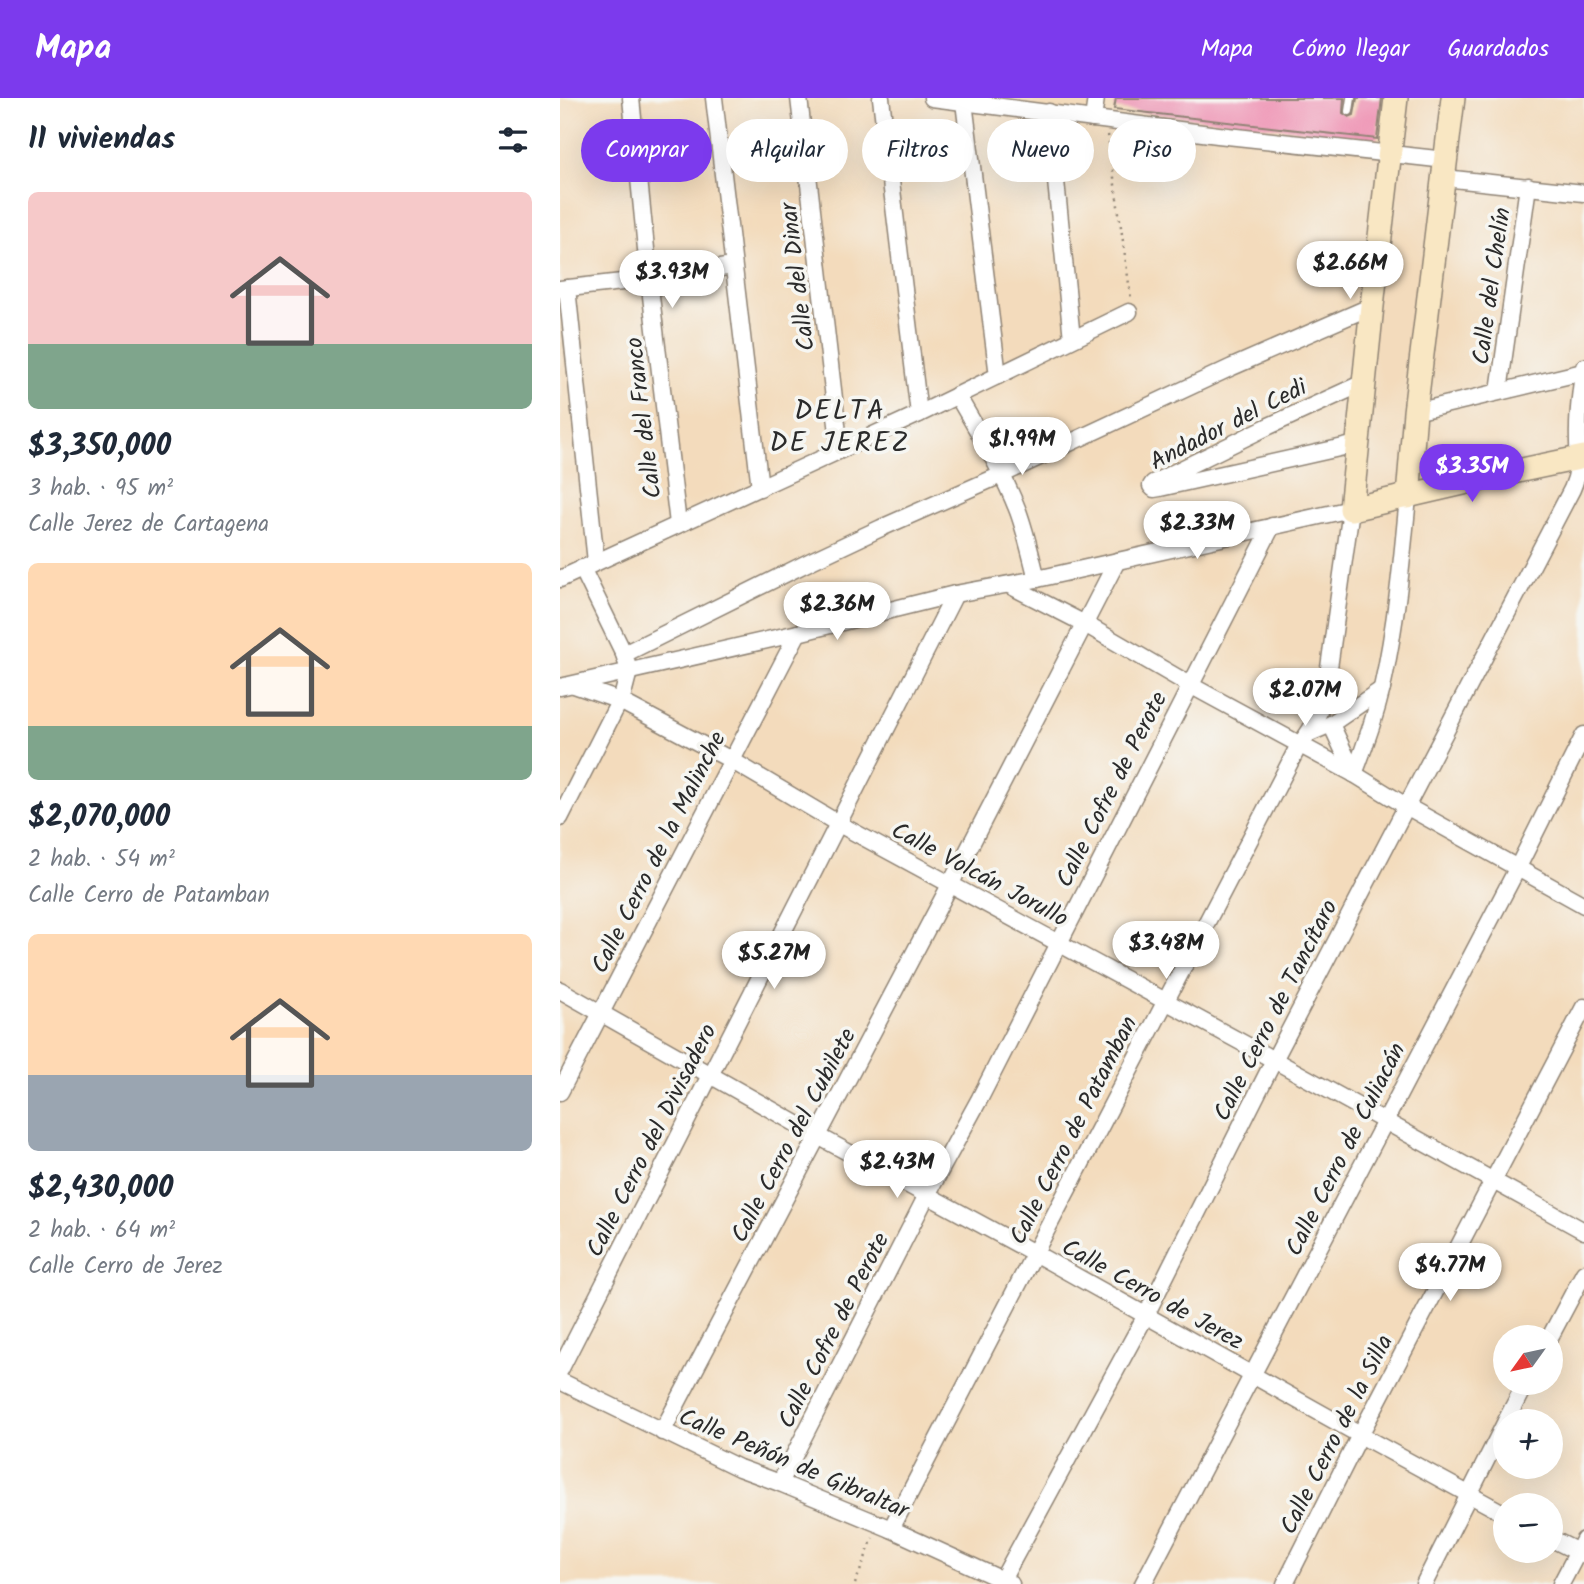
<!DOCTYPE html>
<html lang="es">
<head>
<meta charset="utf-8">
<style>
	body { margin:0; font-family:Kalam,sans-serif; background:#f6f6f7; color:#1f2937; height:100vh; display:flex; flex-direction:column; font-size:26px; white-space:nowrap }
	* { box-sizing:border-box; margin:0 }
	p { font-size:23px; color:#747a83 }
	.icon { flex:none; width:38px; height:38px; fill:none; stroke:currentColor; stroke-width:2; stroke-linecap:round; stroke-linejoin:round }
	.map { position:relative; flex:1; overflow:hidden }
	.panel { display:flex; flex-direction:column; background:#fff; width:560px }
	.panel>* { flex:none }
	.guide { position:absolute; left:21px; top:21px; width:665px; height:63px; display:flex; gap:14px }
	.needle { width:46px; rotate:237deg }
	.controls { position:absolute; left:933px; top:1227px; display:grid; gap:14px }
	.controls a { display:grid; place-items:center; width:70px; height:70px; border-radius:50%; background:#fff; box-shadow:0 7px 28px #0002; font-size:35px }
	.price { position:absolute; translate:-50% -60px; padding:0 16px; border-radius:24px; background:#fff; color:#222; font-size:23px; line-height:46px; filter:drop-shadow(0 2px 4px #0008) }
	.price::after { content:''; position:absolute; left:50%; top:42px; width:21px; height:16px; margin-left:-10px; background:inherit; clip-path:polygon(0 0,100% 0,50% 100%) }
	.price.on { background:#7c3aed; color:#fff }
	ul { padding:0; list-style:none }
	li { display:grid; align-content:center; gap:14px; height:371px; padding:0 28px }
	li span { display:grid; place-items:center; height:217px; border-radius:10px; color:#555 }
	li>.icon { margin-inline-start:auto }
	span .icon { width:126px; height:126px; fill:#fffc; stroke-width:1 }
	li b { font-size:30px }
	h2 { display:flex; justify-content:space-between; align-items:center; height:84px; padding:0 28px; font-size:30px }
	.tag { padding:0 24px; border-radius:32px; background:#fff; box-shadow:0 7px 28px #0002; font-size:24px; line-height:63px }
	.tag.on { background:#7c3aed; color:#fff }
	header { display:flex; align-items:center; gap:42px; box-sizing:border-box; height:98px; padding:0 35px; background:#7c3aed; color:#fff }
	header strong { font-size:33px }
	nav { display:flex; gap:38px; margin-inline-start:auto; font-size:24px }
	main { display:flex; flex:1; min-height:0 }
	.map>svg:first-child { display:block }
	.building { fill:#ef9ab8 }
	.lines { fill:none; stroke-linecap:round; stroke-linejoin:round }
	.lane-casing { stroke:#8f8374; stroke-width:11 }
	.street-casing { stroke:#8f8374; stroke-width:19 }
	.secondary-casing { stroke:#8f8374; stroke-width:26 }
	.path { stroke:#8f8374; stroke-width:2.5; stroke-dasharray:2 5; stroke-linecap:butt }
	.lane { stroke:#fff; stroke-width:8 }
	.street { stroke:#fff; stroke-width:16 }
	.secondary { stroke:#f9e7c3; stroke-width:23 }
	.labels { text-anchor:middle; stroke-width:7; stroke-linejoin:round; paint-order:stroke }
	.street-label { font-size:24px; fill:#2b2b2b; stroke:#f6f6f2 }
	.quarter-label { font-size:28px; letter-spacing:2px; fill:#2b2b2b; stroke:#f6f6f2 }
</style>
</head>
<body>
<header>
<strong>Mapa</strong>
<nav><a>Mapa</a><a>Cómo llegar</a><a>Guardados</a></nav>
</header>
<main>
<section class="panel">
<h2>11 viviendas<svg class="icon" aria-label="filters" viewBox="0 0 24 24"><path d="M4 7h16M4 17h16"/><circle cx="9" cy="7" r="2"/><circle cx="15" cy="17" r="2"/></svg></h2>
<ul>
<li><span style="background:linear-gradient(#f6c9c9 70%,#7fa58c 0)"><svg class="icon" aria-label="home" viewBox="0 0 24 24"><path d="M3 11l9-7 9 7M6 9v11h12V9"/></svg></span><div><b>$3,350,000</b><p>3 hab. · 95 m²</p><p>Calle Jerez de Cartagena</p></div></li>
<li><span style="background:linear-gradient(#ffd9b3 75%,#7fa58c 0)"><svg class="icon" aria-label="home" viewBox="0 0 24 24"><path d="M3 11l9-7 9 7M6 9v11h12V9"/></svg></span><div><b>$2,070,000</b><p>2 hab. · 54 m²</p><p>Calle Cerro de Patamban</p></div></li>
<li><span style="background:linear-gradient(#ffd9b3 65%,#9aa5b1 0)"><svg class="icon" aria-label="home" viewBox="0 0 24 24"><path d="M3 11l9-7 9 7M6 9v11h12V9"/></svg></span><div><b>$2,430,000</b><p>2 hab. · 64 m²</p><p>Calle Cerro de Jerez</p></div></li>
</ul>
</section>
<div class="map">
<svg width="1024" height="1486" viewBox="0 0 1024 1486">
	<rect width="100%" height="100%" fill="#f6f6f2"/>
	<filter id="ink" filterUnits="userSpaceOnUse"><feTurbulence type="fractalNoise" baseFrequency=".0143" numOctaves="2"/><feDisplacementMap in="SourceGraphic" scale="14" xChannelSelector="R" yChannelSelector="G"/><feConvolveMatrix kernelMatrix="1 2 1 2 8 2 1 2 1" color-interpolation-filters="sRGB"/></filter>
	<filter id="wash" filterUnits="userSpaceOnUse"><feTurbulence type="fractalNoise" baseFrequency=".00686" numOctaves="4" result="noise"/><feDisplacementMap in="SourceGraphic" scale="28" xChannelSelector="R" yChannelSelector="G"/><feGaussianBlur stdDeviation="1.57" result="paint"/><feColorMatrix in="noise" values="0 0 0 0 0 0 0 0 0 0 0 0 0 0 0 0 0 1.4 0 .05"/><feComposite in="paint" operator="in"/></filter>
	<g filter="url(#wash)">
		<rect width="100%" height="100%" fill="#f3dbbc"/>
		<g id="blocks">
			<!-- building -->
			<polygon class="building" points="556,0 784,0 783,15 789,19 794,17 797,0 822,0 817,41 554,11"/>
		</g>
	</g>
	<g filter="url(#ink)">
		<use href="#blocks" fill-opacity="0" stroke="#8f8374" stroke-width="2"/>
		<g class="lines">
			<defs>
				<polyline id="lane" points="789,13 791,0"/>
				<g id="street">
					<polyline points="71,0 89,181 118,426"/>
					<polyline points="154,0 200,390"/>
					<polyline points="239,0 280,352"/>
					<polyline points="321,0 359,316"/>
					<polyline points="372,0 658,37 886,62"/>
					<polyline points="404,4 438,278"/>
					<polyline points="489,14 512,241"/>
					<polyline points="533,21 536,0"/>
					<polyline points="884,80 1024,95"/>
					<polyline points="7,190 36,464"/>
					<polyline points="0,191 89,181 173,168"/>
					<polyline points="939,293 968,88"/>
					<path d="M397,297C419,335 442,372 458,413C466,435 471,458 477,481"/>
					<polyline points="855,314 1023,274"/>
					<polyline points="797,346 600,390 594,391 591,388 593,385 709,328 803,285"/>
					<polyline points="0,481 359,316 569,214"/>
					<polyline points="449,487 525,526 630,587 794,676 846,708 1024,807"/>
					<polyline points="64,556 253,462 321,430 441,377 672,269 812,208"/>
					<polyline points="14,587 60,603 171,662 279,726 714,962 1024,1133"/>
					<path d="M0,589L238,535L395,496L477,481L791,411L768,577C763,604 758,626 739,647C602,908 468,1170 331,1431"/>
					<polyline points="771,626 794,676"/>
					<polyline points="750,635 771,626 822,591"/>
					<path d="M794,676C805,648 815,619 822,590C836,527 842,463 848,399"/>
					<polyline points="0,720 63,596 69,573 64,556 22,470"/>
					<polyline points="0,892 258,1038 476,1156 800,1337 945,1416"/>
					<polyline points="0,994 238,535"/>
					<polyline points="990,1239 1024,1175"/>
					<polyline points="0,1272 395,496"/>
					<polyline points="0,1283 179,1370 220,1385 331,1431 451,1486"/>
					<polyline points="946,1323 966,1284"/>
					<polyline points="102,1334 390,787 557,463"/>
					<polyline points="220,1385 367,1097 420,1000 712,428"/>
					<polyline points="990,1440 1024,1457"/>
					<path d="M442,1482L586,1217L714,962L1012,391C1022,369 1017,353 1018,330C1018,310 1021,290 1024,269"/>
					<polyline points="583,1486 957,771 1024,637"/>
					<polyline points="725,1486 800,1337 1024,909"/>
					<polyline points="864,1486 945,1325"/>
					<polyline points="1001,1486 1024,1442"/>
				</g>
				<g id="secondary">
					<polyline points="836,0 812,208 791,411 929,379 1024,359"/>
					<polyline points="848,399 855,314 893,0"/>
				</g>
			</defs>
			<!-- lane casing -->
			<use href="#lane" class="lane-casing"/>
			<!-- street casing -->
			<use href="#street" class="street-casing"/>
			<!-- secondary casing -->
			<use href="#secondary" class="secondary-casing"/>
			<!-- path -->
			<g class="path">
				<polyline points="548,37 571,200"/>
				<polyline points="295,1486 313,1440"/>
			</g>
			<!-- lane -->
			<use href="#lane" class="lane"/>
			<!-- street -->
			<use href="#street" class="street"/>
			<!-- secondary -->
			<use href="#secondary" class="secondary"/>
		</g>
	</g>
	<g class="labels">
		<!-- street labels -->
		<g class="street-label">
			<text transform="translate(237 179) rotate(-97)" y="8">Calle del Dinar</text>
			<text transform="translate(931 188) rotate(-82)" y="8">Calle del Chelín</text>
			<text transform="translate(83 320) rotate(-97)" y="8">Calle del Franco</text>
			<text transform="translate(668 326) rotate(-27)" y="8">Andador del Cedi</text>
			<text transform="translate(551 691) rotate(-63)" y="8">Calle Cofre de Perote</text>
			<text transform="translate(98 754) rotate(-63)" y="8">Calle Cerro de la Malinche</text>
			<text transform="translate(420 776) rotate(28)" y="8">Calle Volcán Jorullo</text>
			<text transform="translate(715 912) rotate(-63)" y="8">Calle Cerro de Tancítaro</text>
			<text transform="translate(513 1032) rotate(-63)" y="8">Calle Cerro de Patamban</text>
			<text transform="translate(233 1037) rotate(-62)" y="8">Calle Cerro del Cubilete</text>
			<text transform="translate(91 1042) rotate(-63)" y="8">Calle Cerro del Divisadero</text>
			<text transform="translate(785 1051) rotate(-63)" y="8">Calle Cerro de Culiacán</text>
			<text transform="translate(593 1196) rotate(29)" y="8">Calle Cerro de Jerez</text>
			<text transform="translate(273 1232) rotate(-63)" y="8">Calle Cofre de Perote</text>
			<text transform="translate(776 1336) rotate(-63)" y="8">Calle Cerro de la Silla</text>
			<text transform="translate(234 1365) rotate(23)" y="8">Calle Peñón de Gibraltar</text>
		</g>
		<!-- quarter labels -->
		<g class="quarter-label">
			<text x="280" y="321">DELTA<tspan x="280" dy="32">DE JEREZ</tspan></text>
		</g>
	</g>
</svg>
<div class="controls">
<a><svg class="needle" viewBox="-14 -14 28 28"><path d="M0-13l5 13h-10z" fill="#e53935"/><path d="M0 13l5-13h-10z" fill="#747a83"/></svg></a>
<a>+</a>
<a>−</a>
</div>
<b class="price" style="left:790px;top:203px">$2.66M</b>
<b class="price" style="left:112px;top:212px">$3.93M</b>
<b class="price" style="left:462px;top:379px">$1.99M</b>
<b class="price on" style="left:912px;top:406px">$3.35M</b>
<b class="price" style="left:637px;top:463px">$2.33M</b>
<b class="price" style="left:277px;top:544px">$2.36M</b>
<b class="price" style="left:745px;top:630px">$2.07M</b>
<b class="price" style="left:606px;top:883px">$3.48M</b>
<b class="price" style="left:214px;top:893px">$5.27M</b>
<b class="price" style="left:337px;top:1102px">$2.43M</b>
<b class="price" style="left:890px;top:1205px">$4.77M</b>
<div class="guide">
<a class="tag on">Comprar</a>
<a class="tag">Alquilar</a>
<a class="tag">Filtros</a>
<a class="tag">Nuevo</a>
<a class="tag">Piso</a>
</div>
</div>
</main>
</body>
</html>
